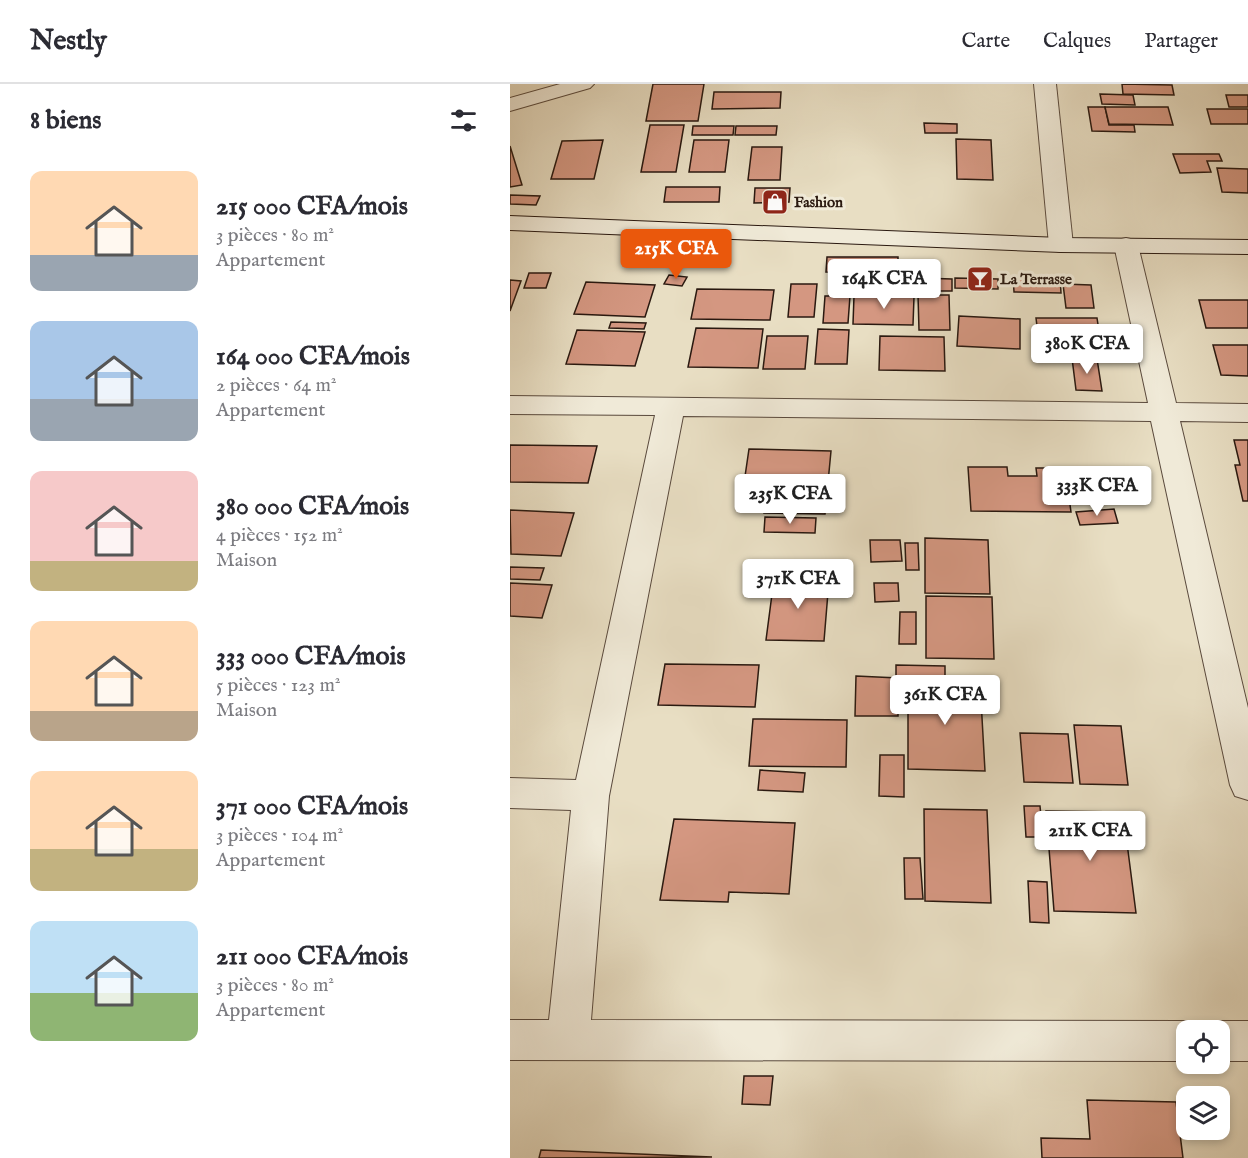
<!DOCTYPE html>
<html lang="fr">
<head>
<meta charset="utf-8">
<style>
	body { margin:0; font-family:"IM FELL English",serif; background:#f2f2f3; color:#2b2b33; height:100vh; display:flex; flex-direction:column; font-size:22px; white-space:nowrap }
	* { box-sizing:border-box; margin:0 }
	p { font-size:20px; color:#7c7c81 }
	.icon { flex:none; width:33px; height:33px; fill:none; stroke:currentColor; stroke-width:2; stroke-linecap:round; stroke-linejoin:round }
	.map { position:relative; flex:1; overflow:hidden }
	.drawer { display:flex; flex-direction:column; background:#fff; width:510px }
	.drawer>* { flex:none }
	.buttons { position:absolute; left:666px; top:936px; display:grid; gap:12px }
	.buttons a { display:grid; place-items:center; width:54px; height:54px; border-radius:12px; background:#fff; box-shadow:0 3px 9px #0003; font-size:30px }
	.price { position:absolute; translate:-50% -51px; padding:0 14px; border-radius:6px; background:#fff; color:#222; font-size:20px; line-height:39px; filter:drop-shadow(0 2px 3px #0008) }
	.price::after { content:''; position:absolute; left:50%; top:36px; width:18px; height:14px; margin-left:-9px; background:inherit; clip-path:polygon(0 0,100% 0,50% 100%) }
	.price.current { background:#ea580c; color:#fff }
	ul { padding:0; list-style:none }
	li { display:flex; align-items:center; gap:18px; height:150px; padding:0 30px }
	li span { display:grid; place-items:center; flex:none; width:168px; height:120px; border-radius:12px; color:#555 }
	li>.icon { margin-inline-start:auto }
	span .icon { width:72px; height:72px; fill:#fffc; stroke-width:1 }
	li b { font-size:26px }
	h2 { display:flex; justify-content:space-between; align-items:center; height:72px; padding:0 30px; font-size:26px }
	header { display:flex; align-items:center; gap:36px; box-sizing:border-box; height:84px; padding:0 30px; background:#fff; border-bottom:2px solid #e1e1e2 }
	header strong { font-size:28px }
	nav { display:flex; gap:33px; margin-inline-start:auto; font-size:21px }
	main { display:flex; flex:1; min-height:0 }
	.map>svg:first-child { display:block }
	.building { fill:#d49781; stroke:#2a1910; stroke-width:1.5 }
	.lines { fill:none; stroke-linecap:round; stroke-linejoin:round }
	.street-casing { stroke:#5a4a3d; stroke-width:2 }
	.secondary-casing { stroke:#2a1910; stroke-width:2 }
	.street { fill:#f0ead8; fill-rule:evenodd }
	.secondary { fill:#f0ead8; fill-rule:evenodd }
	.labels { text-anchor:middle; stroke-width:6; stroke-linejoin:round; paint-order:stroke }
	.far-poi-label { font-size:15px; font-weight:bold; fill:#2a1910; stroke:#f0ead8; text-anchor:start }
</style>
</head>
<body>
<header>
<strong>Nestly</strong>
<nav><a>Carte</a><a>Calques</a><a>Partager</a></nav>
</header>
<main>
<section class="drawer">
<h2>8 biens<svg class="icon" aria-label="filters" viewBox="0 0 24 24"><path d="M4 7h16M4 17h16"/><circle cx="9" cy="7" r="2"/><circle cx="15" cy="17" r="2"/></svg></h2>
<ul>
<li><span style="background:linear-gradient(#ffd9b3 70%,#9aa5b1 0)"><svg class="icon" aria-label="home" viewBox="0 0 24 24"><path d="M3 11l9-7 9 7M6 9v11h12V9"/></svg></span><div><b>215 000 CFA/mois</b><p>3 pièces · 80 m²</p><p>Appartement</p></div></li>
<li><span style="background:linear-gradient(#a9c7e8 65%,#9aa5b1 0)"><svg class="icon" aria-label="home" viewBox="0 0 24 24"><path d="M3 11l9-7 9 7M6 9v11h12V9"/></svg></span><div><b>164 000 CFA/mois</b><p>2 pièces · 64 m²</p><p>Appartement</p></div></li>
<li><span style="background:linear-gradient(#f6c9c9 75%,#c2b280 0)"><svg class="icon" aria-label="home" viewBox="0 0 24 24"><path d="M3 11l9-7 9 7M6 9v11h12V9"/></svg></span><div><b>380 000 CFA/mois</b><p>4 pièces · 152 m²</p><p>Maison</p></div></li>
<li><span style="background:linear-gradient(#ffd9b3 75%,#b9a48a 0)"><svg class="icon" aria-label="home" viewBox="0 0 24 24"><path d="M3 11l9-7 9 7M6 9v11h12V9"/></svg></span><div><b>333 000 CFA/mois</b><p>5 pièces · 123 m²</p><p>Maison</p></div></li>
<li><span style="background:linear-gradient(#ffd9b3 65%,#c2b280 0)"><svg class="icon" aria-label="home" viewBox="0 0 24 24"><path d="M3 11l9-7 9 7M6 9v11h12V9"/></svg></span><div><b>371 000 CFA/mois</b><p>3 pièces · 104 m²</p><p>Appartement</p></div></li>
<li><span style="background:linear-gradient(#bfe0f5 60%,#8fb573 0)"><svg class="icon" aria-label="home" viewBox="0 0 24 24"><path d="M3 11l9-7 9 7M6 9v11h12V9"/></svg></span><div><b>211 000 CFA/mois</b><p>3 pièces · 80 m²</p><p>Appartement</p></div></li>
</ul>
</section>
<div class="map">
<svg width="738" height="1074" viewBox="0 0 738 1074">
	<rect width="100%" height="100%" fill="#e8dec3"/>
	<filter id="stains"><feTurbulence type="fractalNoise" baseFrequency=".00333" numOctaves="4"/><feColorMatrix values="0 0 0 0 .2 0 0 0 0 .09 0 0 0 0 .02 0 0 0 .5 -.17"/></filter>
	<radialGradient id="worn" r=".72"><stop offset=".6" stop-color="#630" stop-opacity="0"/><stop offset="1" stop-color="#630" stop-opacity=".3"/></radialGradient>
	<!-- building -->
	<g class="building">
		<polygon points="143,0 194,0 188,37 136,37"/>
		<polygon points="612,0 662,1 664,11 613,10"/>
		<polygon points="204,8 271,8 270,24 202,25"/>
		<polygon points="590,10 623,11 625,21 592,20"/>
		<polygon points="716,11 738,11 738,23 719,23"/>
		<polygon points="578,23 595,23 599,41 624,41 625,48 582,47"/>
		<polygon points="595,23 658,23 663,41 599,40"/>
		<polygon points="697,25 738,25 738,40 701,40"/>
		<polygon points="414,39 447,40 447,49 415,49"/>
		<polygon points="140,41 174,41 166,88 131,88"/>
		<polygon points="183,42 224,42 223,51 182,51"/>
		<polygon points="226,42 267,42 266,51 225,51"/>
		<polygon points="446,55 481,56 483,96 447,95"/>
		<polygon points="93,56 84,95 41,95 52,57"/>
		<polygon points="184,56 219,56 215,88 179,88"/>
		<polygon points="0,62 12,101 0,103"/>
		<polygon points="242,63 272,63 270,96 238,96"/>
		<polygon points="663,70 709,70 712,77 697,77 701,88 670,89"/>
		<polygon points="707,84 738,85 738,109 712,108"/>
		<polygon points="156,103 210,103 209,118 154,118"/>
		<polygon points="245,104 280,104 279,118 244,119"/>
		<polygon points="0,111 30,112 26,121 0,120"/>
		<polygon points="317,173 388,173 388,189 316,188"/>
		<polygon points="19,189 41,189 36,204 14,204"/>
		<polygon points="159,191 177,193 172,202 154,200"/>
		<polygon points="503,192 550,193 551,209 504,208"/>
		<polygon points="410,194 442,195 442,207 409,207"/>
		<polygon points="445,194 488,195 488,205 445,204"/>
		<polygon points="0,196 11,197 0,227"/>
		<polygon points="76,198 145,201 135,233 64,230"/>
		<polygon points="281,200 307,200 304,233 278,233"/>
		<polygon points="553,200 581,201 584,224 556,224"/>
		<polygon points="187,205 264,206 260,236 181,235"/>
		<polygon points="408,211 439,211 440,246 409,246"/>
		<polygon points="315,212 340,212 338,239 313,239"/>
		<polygon points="344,212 404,213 403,241 343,240"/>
		<polygon points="689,216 738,216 738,244 696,244"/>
		<polygon points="449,232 510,235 510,265 447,262"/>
		<polygon points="526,234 587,234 592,267 530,266"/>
		<polygon points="101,238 136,239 134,245 99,244"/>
		<polygon points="186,244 253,245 248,284 178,283"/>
		<polygon points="308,245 339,246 337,280 305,280"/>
		<polygon points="67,246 135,248 125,282 56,280"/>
		<polygon points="257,252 298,252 295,285 253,285"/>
		<polygon points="370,252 434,253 435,287 369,286"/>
		<polygon points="703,261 738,261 738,292 711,291"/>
		<polygon points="562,274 587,275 592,307 566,306"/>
		<polygon points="724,356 738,356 738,417 733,417 725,381 730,381"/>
		<polygon points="0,361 87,362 78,399 0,398"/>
		<polygon points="239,365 321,367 315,430 254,429 257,407 233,406"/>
		<polygon points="458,383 497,383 498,392 527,392 526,384 555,384 561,428 461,427"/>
		<polygon points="604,425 608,439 570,441 566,428"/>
		<polygon points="0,426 64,429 51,472 1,470"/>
		<polygon points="255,433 306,434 305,449 254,448"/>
		<polygon points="415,454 478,456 480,510 415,509"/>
		<polygon points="360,456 390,456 392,477 361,478"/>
		<polygon points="395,459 408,459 409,486 396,486"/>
		<polygon points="0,483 34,484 30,496 0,495"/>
		<polygon points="264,495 319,496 314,557 256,556"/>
		<polygon points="0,499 42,501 32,534 0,532"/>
		<polygon points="364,499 388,499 389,517 365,518"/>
		<polygon points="416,512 482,513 484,575 416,574"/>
		<polygon points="390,528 406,528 406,560 389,560"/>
		<polygon points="155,580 249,581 245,623 148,621"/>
		<polygon points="386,581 435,582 435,595 386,593"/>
		<polygon points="346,592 388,594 388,632 345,632"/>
		<polygon points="398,597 470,598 475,687 398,685"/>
		<polygon points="243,635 337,636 336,683 239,682"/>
		<polygon points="564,641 611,642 618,701 570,700"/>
		<polygon points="510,649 558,650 563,699 514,698"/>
		<polygon points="370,671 394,671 394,713 369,712"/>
		<polygon points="250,686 295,689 293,708 248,706"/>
		<polygon points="514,722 530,722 533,753 516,753"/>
		<polygon points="414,725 477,726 481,819 415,817"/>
		<polygon points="536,727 613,728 626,829 544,827"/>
		<polygon points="164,735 285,739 279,810 219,808 218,818 150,816"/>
		<polygon points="394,774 410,774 413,815 395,815"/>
		<polygon points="518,797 537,798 539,839 520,838"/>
		<polygon points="234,992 263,992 260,1021 232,1020"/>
		<polygon points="577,1016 666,1018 673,1074 532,1074 531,1054 580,1055"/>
		<polygon points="31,1066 202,1073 29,1074"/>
	</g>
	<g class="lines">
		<defs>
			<g id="street">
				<polygon points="50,0 84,0 80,4 0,27 0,14"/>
				<polygon points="524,0 546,0 563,161 560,166 551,168 542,166 539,161"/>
				<polygon points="616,154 625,156 628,161 666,319 738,320 738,338 670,337 738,624 738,716 725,712 720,701 641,337 173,332 99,712 81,936 676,937 691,943 693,946 676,946 676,977 0,976 0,936 39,936 61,726 0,724 0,694 66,696 145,331 0,330 0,312 638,319 604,161 607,156"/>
				<polygon points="710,937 738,937 738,977 710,977 710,946 693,946 695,943"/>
			</g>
			<polygon id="secondary" points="0,132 551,154 738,156 738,170 551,168 0,146"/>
		</defs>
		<!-- street casing -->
		<use href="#street" class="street-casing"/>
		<!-- secondary casing -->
		<use href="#secondary" class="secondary-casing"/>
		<!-- street -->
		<use href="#street" class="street"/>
		<!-- secondary -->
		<use href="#secondary" class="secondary"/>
	</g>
	<!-- icons -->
	<defs>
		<symbol id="shop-square" viewBox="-11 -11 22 22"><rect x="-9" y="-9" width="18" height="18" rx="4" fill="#8f2418" stroke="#f0ead8"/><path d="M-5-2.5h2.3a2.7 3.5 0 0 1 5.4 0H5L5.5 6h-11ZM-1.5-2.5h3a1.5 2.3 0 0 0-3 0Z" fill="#fff"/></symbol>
		<symbol id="bar-square" viewBox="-11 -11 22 22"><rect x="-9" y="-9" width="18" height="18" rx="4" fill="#8f2418" stroke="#f0ead8"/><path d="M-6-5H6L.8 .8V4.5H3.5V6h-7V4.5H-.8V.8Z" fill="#fff"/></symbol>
	</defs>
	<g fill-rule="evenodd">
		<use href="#shop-square" x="250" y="103" width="30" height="30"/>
		<use href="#bar-square" x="455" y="180" width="30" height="30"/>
	</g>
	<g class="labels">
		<!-- far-poi labels -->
		<g class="far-poi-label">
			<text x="284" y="123">Fashion</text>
			<text x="490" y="200">La Terrasse</text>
		</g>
	</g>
	<rect width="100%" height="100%" filter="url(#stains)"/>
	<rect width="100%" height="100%" fill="url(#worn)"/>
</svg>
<div class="buttons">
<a><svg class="icon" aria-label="locate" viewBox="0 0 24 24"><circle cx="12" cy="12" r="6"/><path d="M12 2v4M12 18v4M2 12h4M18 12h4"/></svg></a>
<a><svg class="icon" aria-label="layers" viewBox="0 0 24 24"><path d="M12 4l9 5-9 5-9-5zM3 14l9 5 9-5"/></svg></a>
</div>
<b class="price current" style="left:166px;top:196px">215K CFA</b>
<b class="price" style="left:374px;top:226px">164K CFA</b>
<b class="price" style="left:577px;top:291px">380K CFA</b>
<b class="price" style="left:587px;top:433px">333K CFA</b>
<b class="price" style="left:280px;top:441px">235K CFA</b>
<b class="price" style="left:288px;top:526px">371K CFA</b>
<b class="price" style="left:435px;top:642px">361K CFA</b>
<b class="price" style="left:580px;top:778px">211K CFA</b>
</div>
</main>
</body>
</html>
